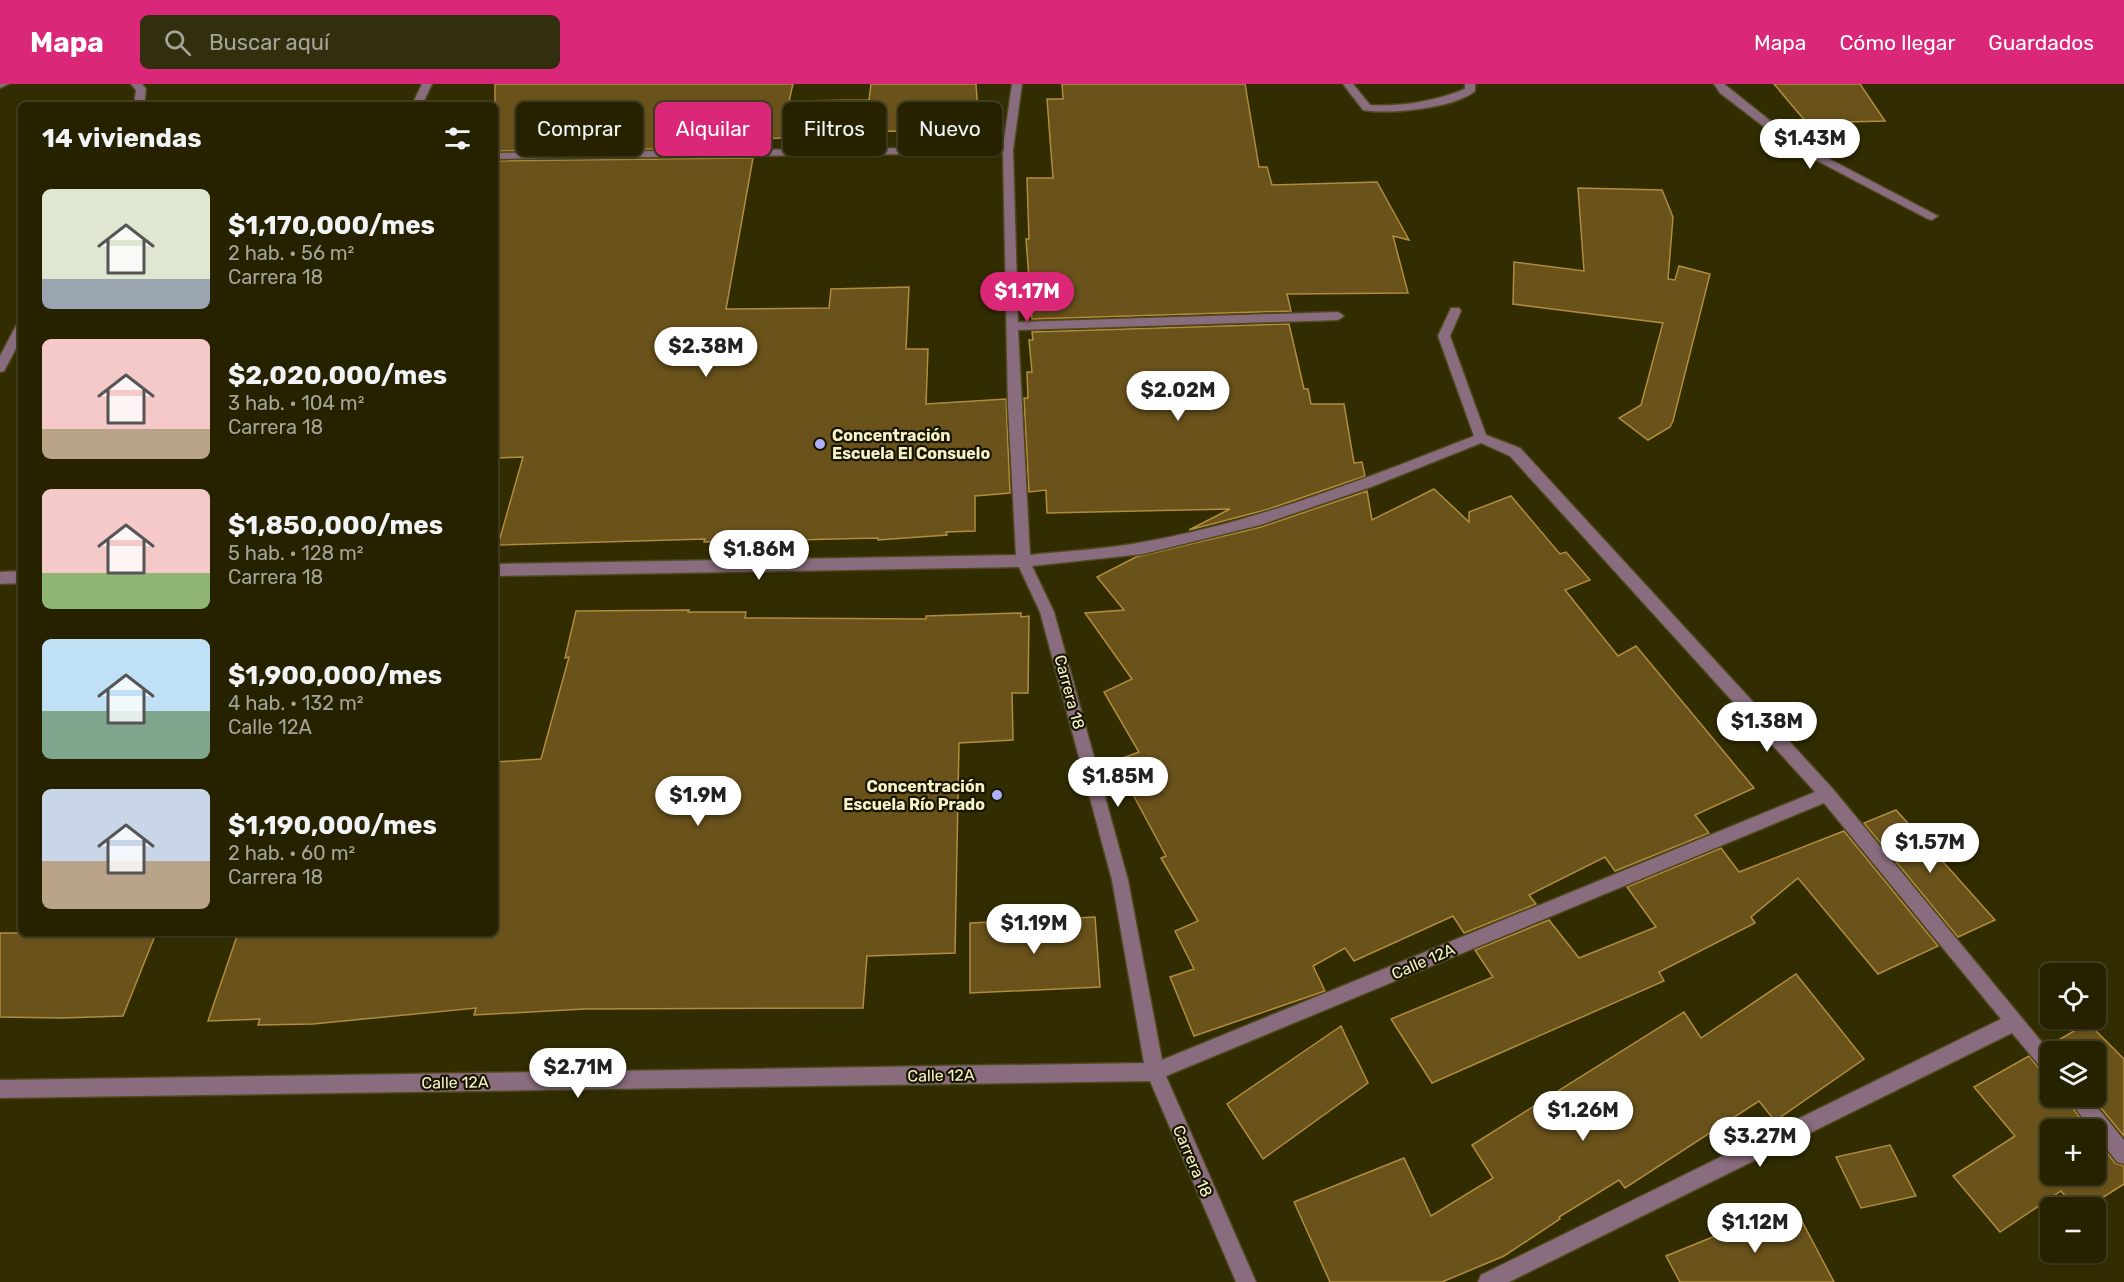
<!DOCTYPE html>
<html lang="es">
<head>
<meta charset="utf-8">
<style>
	body { margin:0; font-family:Rubik,sans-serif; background:#322f0f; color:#f1f3f6; height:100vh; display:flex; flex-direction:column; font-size:22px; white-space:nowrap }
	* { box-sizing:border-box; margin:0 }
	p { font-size:20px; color:#a4a499 }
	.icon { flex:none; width:33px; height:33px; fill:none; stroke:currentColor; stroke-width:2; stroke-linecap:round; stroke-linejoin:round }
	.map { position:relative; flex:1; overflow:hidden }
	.drawer { position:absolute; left:18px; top:18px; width:480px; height:834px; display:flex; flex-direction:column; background:#262200; border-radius:9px; box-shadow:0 2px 4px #0004,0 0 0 2px #423f22 }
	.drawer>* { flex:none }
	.top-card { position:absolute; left:516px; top:18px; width:570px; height:54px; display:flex; gap:12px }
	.fabs { position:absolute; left:2040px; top:879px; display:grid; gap:12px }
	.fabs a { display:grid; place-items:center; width:66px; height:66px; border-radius:9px; background:#262200; box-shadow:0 2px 4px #0004,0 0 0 2px #423f22; font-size:30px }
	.price { position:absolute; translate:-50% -51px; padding:0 14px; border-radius:21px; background:#fff; color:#222; font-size:20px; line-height:39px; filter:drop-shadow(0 2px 3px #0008) }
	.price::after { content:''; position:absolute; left:50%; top:36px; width:18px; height:14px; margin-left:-9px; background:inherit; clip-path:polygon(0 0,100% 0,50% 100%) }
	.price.current { background:#db2777; color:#fff }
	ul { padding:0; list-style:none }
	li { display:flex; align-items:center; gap:18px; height:150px; padding:0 24px }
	li span { display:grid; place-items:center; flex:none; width:168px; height:120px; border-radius:9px; color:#555 }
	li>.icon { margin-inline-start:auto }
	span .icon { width:72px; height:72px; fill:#fffc; stroke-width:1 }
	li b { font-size:26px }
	h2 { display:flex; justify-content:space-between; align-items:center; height:72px; padding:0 24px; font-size:26px }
	.chip { padding:0 21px; border-radius:9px; background:#262200; box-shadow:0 2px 4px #0004,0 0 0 2px #423f22; font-size:21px; line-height:54px }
	.chip.current { background:#db2777; color:#fff }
	header { display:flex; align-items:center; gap:36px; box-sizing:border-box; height:84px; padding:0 30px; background:#db2777; color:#fff }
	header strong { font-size:28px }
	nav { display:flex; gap:33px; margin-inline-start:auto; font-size:21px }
	.search { width:420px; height:54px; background:#322f0f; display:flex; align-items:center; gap:15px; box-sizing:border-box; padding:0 21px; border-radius:9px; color:#a4a499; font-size:22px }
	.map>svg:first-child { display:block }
	.building { fill:#6a521b; stroke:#b28c3c; stroke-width:1.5 }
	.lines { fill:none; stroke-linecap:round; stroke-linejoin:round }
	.minor-casing { stroke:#4d491c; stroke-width:3 }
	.minor { fill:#896c7d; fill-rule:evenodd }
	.poi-dot { fill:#aeaefa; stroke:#181500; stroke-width:2 }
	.labels { text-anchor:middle; stroke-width:4.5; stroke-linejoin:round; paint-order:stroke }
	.poi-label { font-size:16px; font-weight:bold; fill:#f6f3c9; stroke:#181500; text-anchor:start }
	.street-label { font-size:16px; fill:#f6f3c9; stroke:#181500 }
</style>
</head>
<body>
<header>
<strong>Mapa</strong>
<div class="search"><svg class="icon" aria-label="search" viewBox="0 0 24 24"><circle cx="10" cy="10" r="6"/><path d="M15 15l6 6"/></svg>Buscar aquí</div>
<nav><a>Mapa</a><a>Cómo llegar</a><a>Guardados</a></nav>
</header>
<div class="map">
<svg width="2124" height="1198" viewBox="0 0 2124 1198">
	<rect width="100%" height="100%" fill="#322d00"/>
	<!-- building -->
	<g class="building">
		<polygon points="495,0 793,0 789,17 869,16 871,0 976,0 978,29 977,48 867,47 866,51 756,55 755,64 495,67"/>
		<polygon points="1062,0 1245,0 1259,83 1267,83 1272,101 1377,98 1409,156 1393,152 1408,209 1287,210 1291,227 1032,235 1026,155 1029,155 1027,94 1053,94 1047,15 1063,15"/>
		<polygon points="1774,0 1860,0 1885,37 1807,39"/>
		<polygon points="753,74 726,225 829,224 831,205 909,203 906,265 928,265 926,320 1006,315 1010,409 975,412 975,447 946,448 947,451 878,456 878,454 704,458 705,455 498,461 523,373 495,374 495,77"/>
		<polygon points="1578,104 1662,106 1673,133 1668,195 1675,196 1679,182 1710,190 1673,337 1670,343 1648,356 1619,334 1641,321 1663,239 1513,220 1514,178 1584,187"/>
		<polygon points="1289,240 1304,305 1308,305 1311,320 1344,320 1354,379 1362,378 1365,392 1269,425 1189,446 1230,425 1047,429 1046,406 1029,408 1024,314 1028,314 1027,288 1032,288 1029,256 1033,256 1032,248"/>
		<polygon points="1434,405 1469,438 1469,428 1511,412 1560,470 1566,468 1590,496 1565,506 1618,572 1636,562 1754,704 1695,731 1709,749 1615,787 1605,773 1529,811 1536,820 1464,849 1453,832 1354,877 1345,864 1313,882 1325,907 1194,952 1170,893 1194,885 1175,847 1198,837 1161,774 1166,772 1115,677 1139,668 1104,608 1132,595 1085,529 1124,526 1097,493 1136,473 1261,443 1367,407 1372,436"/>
		<polygon points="689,526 688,528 746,528 745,534 926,535 926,532 1021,529 1021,533 1029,532 1028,609 1012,609 1013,656 959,659 955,869 867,872 863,924 584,925 474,931 476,924 313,940 258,941 260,935 208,937 238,849 495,849 495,678 541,675 569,573 565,574 576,527"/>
		<polygon points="1896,726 1954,790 1995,836 1958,853 1864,739"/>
		<polygon points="1844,747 1938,862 1878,890 1798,794 1751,833 1755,839 1659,888 1664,897 1432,999 1391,935 1493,893 1475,866 1549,836 1579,874 1656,843 1627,803 1721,764 1739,788"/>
		<polygon points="1095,833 1100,903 970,909 970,839"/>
		<polygon points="0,849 156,849 123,932 62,934 0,933"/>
		<polygon points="1796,890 1864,975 1775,1037 1759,1017 1625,1104 1619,1096 1559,1133 1560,1135 1504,1172 1442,1198 1330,1198 1294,1118 1404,1074 1431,1132 1493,1094 1472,1061 1684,928 1701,954"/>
		<polygon points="2088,939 2124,975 2124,1052 2091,1012 2096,1012 2096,968 2052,968 2048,962"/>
		<polygon points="1341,942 1368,999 1263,1075 1227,1020"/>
		<polygon points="2029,972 2042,988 2050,992 2050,1012 2065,1012 2088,1046 2050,1046 2050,1090 2096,1090 2096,1054 2115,1079 2124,1082 2124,1100 2086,1124 2075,1124 2061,1107 2000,1148 1953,1092 2015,1052 1974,1003"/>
		<polygon points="1890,1061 1916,1112 1861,1124 1836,1073"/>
		<polygon points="1795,1124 1834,1198 1680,1198 1666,1172 1725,1148 1724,1146"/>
	</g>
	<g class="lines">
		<defs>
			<g id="minor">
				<polygon points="0,0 9,0 0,4"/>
				<polygon points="131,0 142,0 146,5 144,21 134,21 136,6"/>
				<polygon points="422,0 432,0 422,21 412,21"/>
				<path d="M1012,0H1022L1013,66L1018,238L1338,228L1344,232L1338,236L1018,246L1030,471C1067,467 1106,465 1143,458C1258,438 1366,394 1474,352L1438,252L1451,224H1459L1461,227L1450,252L1486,351L1520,364L1833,705L2050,968V990L2044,987L2012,949L1509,1198H1478L1481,1191L2001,935L1824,719L1166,992L1256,1198H1236L1150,997L0,1014V996L1144,979L1112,796L1040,528L1019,483L495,492V480L1016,471L1008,322L1003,69L495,75V69L1003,63ZM1481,359L1510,372L1815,708L1162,976L1128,796L1054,528L1032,482L1143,470L1260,441L1371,403Z"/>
				<path d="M1343,0H1353L1370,21C1402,23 1435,17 1465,5V0H1475V7C1455,24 1389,31 1363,26Z"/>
				<polygon points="1714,0 1724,0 1797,58 1938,132 1932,136 1928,135 1789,62 1720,9"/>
				<polygon points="21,239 21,255 4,287 0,288 0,272 17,240"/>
				<polygon points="21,487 21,499 0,500 0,488"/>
				<polygon points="2067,1012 2088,1012 2124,1056 2124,1080 2117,1078 2096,1051 2096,1046 2091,1046"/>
			</g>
		</defs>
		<!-- minor casing -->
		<use href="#minor" class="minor-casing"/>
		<!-- minor -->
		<use href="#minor" class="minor"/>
	</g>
	<!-- markers -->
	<g class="poi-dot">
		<circle cx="820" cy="360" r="6"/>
		<circle cx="997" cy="711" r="6"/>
	</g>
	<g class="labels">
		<!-- poi labels -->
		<g class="poi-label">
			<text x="832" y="357">Concentración<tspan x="832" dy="18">Escuela El Consuelo</tspan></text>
			<text x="985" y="708" text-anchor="end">Concentración<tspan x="985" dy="18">Escuela Río Prado</tspan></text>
		</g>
		<!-- street labels -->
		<g class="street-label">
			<text transform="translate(1070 608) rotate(75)" y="6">Carrera 18</text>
			<text transform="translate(1423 877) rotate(-23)" y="6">Calle 12A</text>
			<text transform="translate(941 991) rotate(-1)" y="6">Calle 12A</text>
			<text transform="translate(455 998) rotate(-1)" y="6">Calle 12A</text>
			<text transform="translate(1193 1077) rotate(67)" y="6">Carrera 18</text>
		</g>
	</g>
</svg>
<div class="fabs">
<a><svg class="icon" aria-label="locate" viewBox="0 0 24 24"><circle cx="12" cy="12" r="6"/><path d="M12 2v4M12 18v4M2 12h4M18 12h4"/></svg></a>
<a><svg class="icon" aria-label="layers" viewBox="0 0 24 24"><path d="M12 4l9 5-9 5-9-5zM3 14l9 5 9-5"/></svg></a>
<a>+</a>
<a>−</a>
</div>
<b class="price" style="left:1810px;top:86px">$1.43M</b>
<b class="price current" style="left:1027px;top:239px">$1.17M</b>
<b class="price" style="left:706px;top:294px">$2.38M</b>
<b class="price" style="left:1178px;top:338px">$2.02M</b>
<b class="price" style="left:759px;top:497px">$1.86M</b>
<b class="price" style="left:1767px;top:669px">$1.38M</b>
<b class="price" style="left:1118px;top:724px">$1.85M</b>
<b class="price" style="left:698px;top:743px">$1.9M</b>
<b class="price" style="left:1930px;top:790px">$1.57M</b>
<b class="price" style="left:1034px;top:871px">$1.19M</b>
<b class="price" style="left:578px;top:1015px">$2.71M</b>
<b class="price" style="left:1583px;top:1058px">$1.26M</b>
<b class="price" style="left:1760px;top:1084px">$3.27M</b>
<b class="price" style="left:1755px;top:1170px">$1.12M</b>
<div class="top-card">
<a class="chip">Comprar</a>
<a class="chip current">Alquilar</a>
<a class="chip">Filtros</a>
<a class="chip">Nuevo</a>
</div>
<section class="drawer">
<h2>14 viviendas<svg class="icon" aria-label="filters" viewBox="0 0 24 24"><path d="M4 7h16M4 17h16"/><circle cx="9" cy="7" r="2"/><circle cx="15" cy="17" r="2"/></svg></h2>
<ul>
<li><span style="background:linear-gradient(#dfe7d0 75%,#9aa5b1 0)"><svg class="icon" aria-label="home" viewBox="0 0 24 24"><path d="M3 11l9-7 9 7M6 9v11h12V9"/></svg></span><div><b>$1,170,000/mes</b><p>2 hab. · 56 m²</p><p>Carrera 18</p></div></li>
<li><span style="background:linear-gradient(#f6c9c9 75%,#b9a48a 0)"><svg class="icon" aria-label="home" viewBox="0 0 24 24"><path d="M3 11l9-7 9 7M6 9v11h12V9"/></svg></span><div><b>$2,020,000/mes</b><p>3 hab. · 104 m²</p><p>Carrera 18</p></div></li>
<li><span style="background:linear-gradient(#f6c9c9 70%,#8fb573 0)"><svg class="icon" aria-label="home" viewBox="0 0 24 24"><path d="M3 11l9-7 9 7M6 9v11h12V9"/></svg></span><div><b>$1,850,000/mes</b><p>5 hab. · 128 m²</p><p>Carrera 18</p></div></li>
<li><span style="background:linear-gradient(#bfe0f5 60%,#7fa58c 0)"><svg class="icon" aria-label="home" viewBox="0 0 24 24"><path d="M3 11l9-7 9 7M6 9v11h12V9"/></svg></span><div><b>$1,900,000/mes</b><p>4 hab. · 132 m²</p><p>Calle 12A</p></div></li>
<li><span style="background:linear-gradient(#c9d6e8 60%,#b9a48a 0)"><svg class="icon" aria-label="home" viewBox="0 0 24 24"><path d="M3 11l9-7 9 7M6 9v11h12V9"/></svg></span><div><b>$1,190,000/mes</b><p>2 hab. · 60 m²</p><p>Carrera 18</p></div></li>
</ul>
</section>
</div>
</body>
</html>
